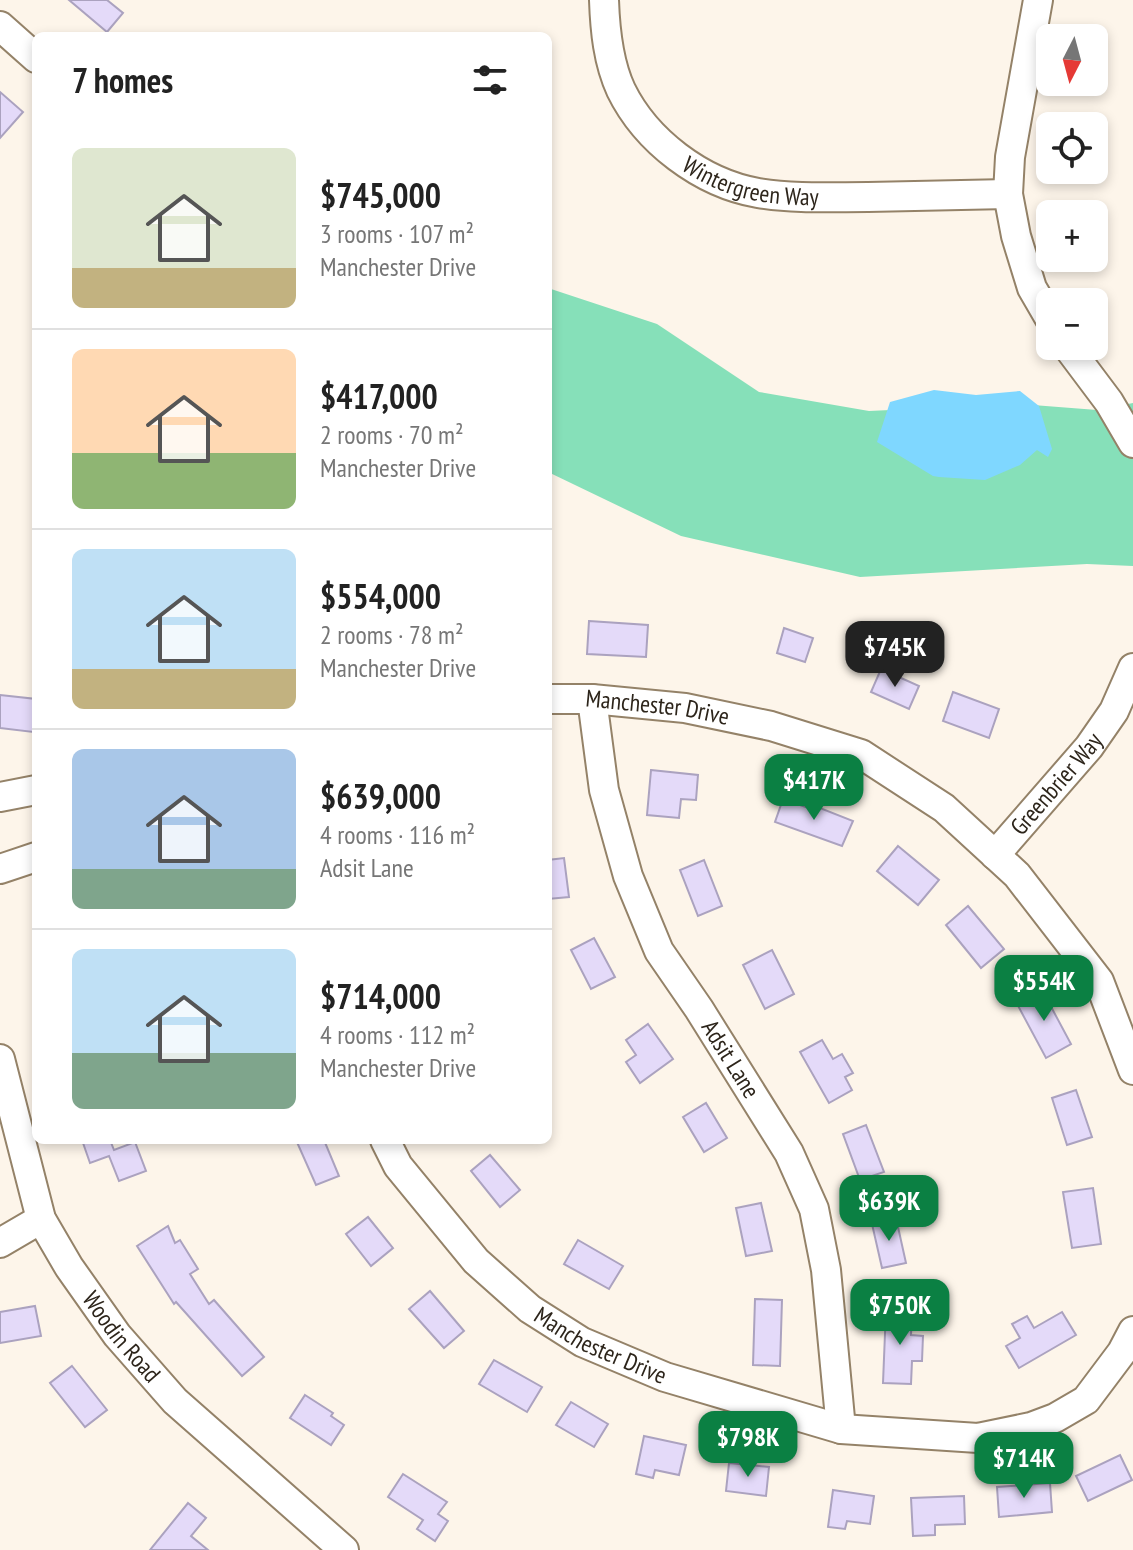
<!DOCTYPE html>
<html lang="en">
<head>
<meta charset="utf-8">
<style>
	body { margin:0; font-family:"PT Sans Narrow",sans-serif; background:#f2f2f2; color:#222; height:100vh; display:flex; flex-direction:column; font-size:30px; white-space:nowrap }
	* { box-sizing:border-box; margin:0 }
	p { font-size:26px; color:#767676 }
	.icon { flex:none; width:44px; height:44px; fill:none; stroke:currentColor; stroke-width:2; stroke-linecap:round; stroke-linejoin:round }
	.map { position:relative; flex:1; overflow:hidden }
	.details { position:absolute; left:32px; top:32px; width:520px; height:1112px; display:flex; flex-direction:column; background:#fff; border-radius:12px; box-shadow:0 4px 12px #0003 }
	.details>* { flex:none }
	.needle { width:52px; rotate:186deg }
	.controls { position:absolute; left:1036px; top:24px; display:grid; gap:16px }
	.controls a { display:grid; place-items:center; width:72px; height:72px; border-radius:12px; background:#fff; box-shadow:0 4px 12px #0003; font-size:40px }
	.price { position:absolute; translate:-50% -68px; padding:0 18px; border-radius:16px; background:#0b8043; color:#fff; font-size:26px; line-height:52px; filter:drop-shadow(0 2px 4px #0008) }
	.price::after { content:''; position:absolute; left:50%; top:48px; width:24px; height:18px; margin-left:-12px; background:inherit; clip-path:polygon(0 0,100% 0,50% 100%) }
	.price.selected { background:#222; color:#fff }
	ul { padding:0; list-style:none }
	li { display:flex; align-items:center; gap:24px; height:200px; padding:0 40px }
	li+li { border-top:2px solid #e0e0e0 }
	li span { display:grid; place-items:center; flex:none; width:224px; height:160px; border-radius:12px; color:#555 }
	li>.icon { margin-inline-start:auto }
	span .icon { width:96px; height:96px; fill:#fffc; stroke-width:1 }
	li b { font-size:34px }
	h2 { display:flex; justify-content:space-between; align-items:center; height:96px; padding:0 40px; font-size:34px }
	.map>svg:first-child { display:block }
	.green { fill:#86e0b9 }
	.water { fill:#7fd7ff }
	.building { fill:#e4daf9; stroke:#aba2bf; stroke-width:2 }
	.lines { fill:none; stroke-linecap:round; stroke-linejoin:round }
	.minor-casing { stroke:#948268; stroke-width:32 }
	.minor { stroke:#fff; stroke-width:28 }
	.labels { text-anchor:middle; stroke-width:7; stroke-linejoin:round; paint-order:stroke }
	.street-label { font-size:24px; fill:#2d251b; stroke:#fdf5ea }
</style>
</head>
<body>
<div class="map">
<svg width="1133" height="1550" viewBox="0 0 1133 1550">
	<rect width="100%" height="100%" fill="#fdf5ea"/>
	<!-- green -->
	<polygon class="green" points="548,288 657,324 759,392 869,411 1020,404 1097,410 1133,403 1133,566 1087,564 860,577 681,536 548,472"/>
	<!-- water -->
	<polygon class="water" points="934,390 976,395 1020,391 1039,406 1052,449 1048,457 1037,450 1020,465 985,480 939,477 933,476 877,442 890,402"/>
	<!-- building -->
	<g class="building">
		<polygon points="69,0 107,0 123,13 107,32"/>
		<polygon points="0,92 23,112 0,138"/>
		<polygon points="589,621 648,625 646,657 587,654"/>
		<polygon points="784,628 813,638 805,662 777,653"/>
		<polygon points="881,669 919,686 909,709 871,692"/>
		<polygon points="953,692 999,709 989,738 943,721"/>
		<polygon points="0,695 36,699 33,732 0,728"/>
		<polygon points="651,770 698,775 696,800 681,799 679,818 647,815"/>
		<polygon points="783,799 814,810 815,806 853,821 842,846 775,822"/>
		<polygon points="898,846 939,880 918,905 877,871"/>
		<polygon points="564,858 569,897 548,899 548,860"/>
		<polygon points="704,860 722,906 698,916 680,870"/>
		<polygon points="968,906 1004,949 981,968 946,925"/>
		<polygon points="594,938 615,977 591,989 571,950"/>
		<polygon points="772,950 794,994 765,1009 743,965"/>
		<polygon points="1041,988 1071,1044 1046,1058 1016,1002"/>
		<polygon points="648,1024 673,1059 640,1083 626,1062 636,1055 626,1040"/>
		<polygon points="822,1040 833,1059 842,1054 853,1073 845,1077 852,1090 829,1103 800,1052"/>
		<polygon points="1076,1090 1092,1137 1067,1145 1052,1098"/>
		<polygon points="706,1103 727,1138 704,1152 683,1117"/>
		<polygon points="866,1125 884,1172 860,1180 843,1134"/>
		<polygon points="82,1140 110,1140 114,1150 135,1142 146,1171 119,1181 109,1156 90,1163"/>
		<polygon points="296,1140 324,1140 339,1176 316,1185"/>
		<polygon points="490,1155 520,1190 500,1207 471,1171"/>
		<polygon points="1093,1188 1101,1244 1072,1248 1063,1192"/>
		<polygon points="761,1203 772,1251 746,1256 736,1208"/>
		<polygon points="368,1217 393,1248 371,1266 346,1234"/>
		<polygon points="896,1218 906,1263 882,1268 872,1224"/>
		<polygon points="168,1226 175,1243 180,1240 198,1269 190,1274 209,1304 214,1300 264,1357 242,1376 176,1302 174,1304 137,1246"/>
		<polygon points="578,1240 623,1266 609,1289 564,1264"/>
		<polygon points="430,1291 464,1331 444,1348 409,1309"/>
		<polygon points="755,1299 782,1300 780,1366 753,1365"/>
		<polygon points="35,1306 41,1336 0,1343 0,1312"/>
		<polygon points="886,1309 912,1310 911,1335 923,1336 922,1361 912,1361 911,1384 883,1383"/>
		<polygon points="1062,1312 1076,1335 1019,1368 1006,1346 1020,1338 1012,1324 1027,1316 1034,1328"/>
		<polygon points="494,1360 542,1387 527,1412 479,1384"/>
		<polygon points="72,1366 107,1410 85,1427 50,1383"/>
		<polygon points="305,1395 333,1413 331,1416 344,1425 331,1445 290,1418"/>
		<polygon points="571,1402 608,1424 594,1447 556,1425"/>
		<polygon points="644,1436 686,1445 679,1475 655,1470 653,1478 636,1474"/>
		<polygon points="1120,1455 1132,1480 1088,1501 1076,1476"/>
		<polygon points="729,1463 769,1467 766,1496 726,1491"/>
		<polygon points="403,1474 447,1502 438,1514 448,1521 435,1541 417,1529 423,1520 388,1497"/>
		<polygon points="1050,1483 1052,1512 999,1517 997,1487"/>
		<polygon points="833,1490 874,1496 870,1524 847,1521 845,1529 828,1527"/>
		<polygon points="964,1496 965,1524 935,1525 935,1535 913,1536 911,1498"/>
		<polygon points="188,1503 206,1518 191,1536 208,1550 150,1550"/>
	</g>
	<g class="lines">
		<defs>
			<g id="minor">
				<path id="s1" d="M604,0C605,30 608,62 621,90C646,141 701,183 758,193C794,199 831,197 868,197C915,196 962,195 1008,194"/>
				<polyline points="1038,0 1010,157 1008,194 1016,236 1032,288 1050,319"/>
				<polyline points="0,26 36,58"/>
				<polyline points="1067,346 1109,402 1133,443"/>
				<path id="s2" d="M548,699H592L685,708L771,726L861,754L944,808L1017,875L1099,981L1133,1070"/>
				<path id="s3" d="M592,699L604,790L628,876L659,951L699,1009L789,1153L814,1209L826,1270L841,1429"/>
				<polyline points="0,797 36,790"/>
				<path id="s4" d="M995,855L1089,747L1114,711L1133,668"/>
				<polyline points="0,869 36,857"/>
				<path id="s5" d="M0,1059L41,1219L69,1267L117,1335L175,1401L344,1550"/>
				<path id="s6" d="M385,1140L398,1166L476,1261L530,1309L582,1342L665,1377L841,1429L978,1438L1031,1427L1055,1418L1086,1400L1122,1352L1133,1331"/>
				<polyline points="0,1243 41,1219"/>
			</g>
		</defs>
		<!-- minor casing -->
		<use href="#minor" class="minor-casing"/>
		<!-- minor -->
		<use href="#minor" class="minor"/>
	</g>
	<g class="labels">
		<!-- street labels -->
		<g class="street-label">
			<text dy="8" stroke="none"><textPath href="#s1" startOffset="260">Wintergreen Way</textPath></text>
			<text dy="8" stroke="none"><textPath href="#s2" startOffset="110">Manchester Drive</textPath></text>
			<text dy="8" stroke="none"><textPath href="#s4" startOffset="94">Greenbrier Way</textPath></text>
			<text dy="8" stroke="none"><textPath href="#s3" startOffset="392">Adsit Lane</textPath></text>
			<text dy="8" stroke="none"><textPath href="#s5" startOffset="308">Woodin Road</textPath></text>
			<text dy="8" stroke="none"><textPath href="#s6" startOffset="304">Manchester Drive</textPath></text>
		</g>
	</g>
</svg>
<div class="controls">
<a><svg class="needle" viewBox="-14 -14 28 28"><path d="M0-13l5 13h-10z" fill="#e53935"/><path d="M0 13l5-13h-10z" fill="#767676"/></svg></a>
<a><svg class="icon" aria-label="locate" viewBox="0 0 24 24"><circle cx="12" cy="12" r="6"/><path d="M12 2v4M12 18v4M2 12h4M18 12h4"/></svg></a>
<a>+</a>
<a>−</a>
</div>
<b class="price selected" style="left:895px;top:689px">$745K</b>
<b class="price" style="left:814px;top:822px">$417K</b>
<b class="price" style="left:1044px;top:1023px">$554K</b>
<b class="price" style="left:889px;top:1243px">$639K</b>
<b class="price" style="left:900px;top:1347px">$750K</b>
<b class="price" style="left:748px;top:1479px">$798K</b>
<b class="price" style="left:1024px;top:1500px">$714K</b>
<section class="details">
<h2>7 homes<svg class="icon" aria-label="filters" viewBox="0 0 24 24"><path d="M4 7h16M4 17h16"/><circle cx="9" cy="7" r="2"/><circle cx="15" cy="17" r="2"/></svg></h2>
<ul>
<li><span style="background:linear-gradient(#dfe7d0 75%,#c2b280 0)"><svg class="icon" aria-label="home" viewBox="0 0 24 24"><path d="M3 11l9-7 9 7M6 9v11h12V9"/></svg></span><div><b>$745,000</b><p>3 rooms · 107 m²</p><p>Manchester Drive</p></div></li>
<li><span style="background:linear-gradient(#ffd9b3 65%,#8fb573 0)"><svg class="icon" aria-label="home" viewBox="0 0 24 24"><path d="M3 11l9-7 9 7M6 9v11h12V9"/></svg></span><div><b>$417,000</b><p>2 rooms · 70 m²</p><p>Manchester Drive</p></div></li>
<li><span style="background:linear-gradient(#bfe0f5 75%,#c2b280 0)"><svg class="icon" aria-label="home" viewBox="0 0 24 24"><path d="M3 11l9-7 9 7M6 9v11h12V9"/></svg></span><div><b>$554,000</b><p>2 rooms · 78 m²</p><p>Manchester Drive</p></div></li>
<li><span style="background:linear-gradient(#a9c7e8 75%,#7fa58c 0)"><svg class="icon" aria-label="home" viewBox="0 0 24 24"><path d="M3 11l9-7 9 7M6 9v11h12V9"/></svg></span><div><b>$639,000</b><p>4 rooms · 116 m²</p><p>Adsit Lane</p></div></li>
<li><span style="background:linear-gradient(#bfe0f5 65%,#7fa58c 0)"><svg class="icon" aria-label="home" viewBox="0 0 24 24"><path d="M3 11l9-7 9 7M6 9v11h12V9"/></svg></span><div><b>$714,000</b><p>4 rooms · 112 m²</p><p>Manchester Drive</p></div></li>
</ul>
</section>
</div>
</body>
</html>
